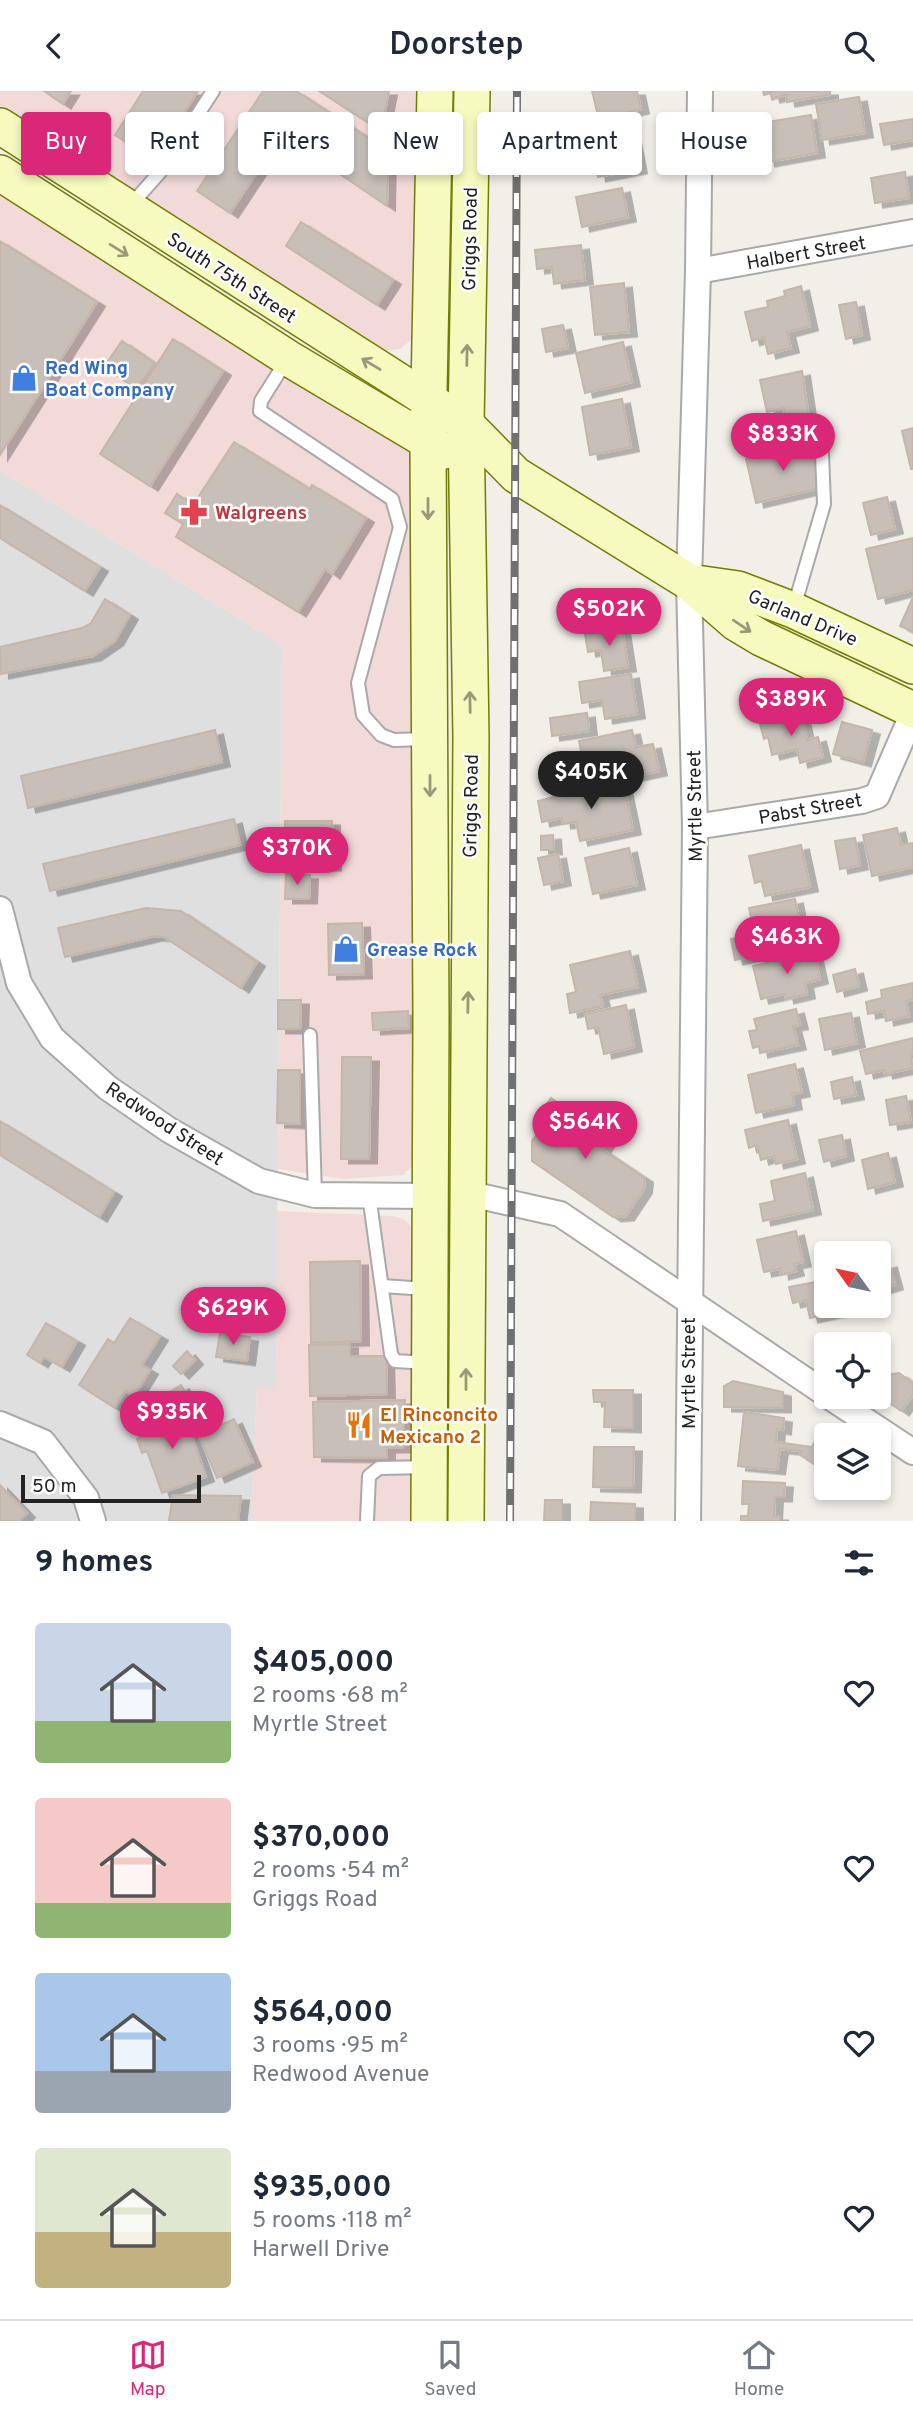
<!DOCTYPE html>
<html lang="en">
<head>
<meta charset="utf-8">
<style>
	body { margin:0; font-family:Overpass,sans-serif; background:#f6f6f7; color:#1f2937; height:100vh; display:flex; flex-direction:column; font-size:26px; white-space:nowrap }
	* { box-sizing:border-box; margin:0 }
	p { font-size:23px; color:#747a83 }
	.icon { flex:none; width:38px; height:38px; fill:none; stroke:currentColor; stroke-width:2; stroke-linecap:round; stroke-linejoin:round }
	.map { position:relative; height:1430px; overflow:hidden }
	.sheet { display:flex; flex-direction:column; background:#fff; flex:1 }
	.sheet>* { flex:none }
	.top-card { position:absolute; left:21px; top:21px; width:872px; height:63px; display:flex; gap:14px }
	.needle { width:46px; rotate:303deg }
	.fabs { position:absolute; left:814px; top:1150px; display:grid; gap:14px }
	.fabs a { display:grid; place-items:center; width:77px; height:77px; border-radius:7px; background:#fff; box-shadow:0 4px 10px #0003; font-size:35px }
	.scale { position:absolute; left:21px; bottom:18px; width:180px; box-sizing:border-box; padding-left:7px; border:4px solid #222; border-top:0; font-size:19px; line-height:24px; white-space:nowrap; color:#222; -webkit-text-stroke:5px #fff; paint-order:stroke }
	.price { position:absolute; translate:-50% -60px; padding:0 16px; border-radius:24px; background:#db2777; color:#fff; font-size:23px; line-height:46px; filter:drop-shadow(0 2px 4px #0008) }
	.price::after { content:''; position:absolute; left:50%; top:42px; width:21px; height:16px; margin-left:-10px; background:inherit; clip-path:polygon(0 0,100% 0,50% 100%) }
	.price.selected { background:#222; color:#fff }
	ul { padding:0; list-style:none }
	li { display:flex; align-items:center; gap:21px; height:175px; padding:0 35px }
	li span { display:grid; place-items:center; flex:none; width:196px; height:140px; border-radius:7px; color:#555 }
	li>.icon { margin-inline-start:auto }
	span .icon { width:84px; height:84px; fill:#fffc; stroke-width:1 }
	li b { font-size:30px }
	h2 { display:flex; justify-content:space-between; align-items:center; height:84px; padding:0 35px; font-size:30px }
	.chip { padding:0 24px; border-radius:7px; background:#fff; box-shadow:0 4px 10px #0003; font-size:24px; line-height:63px }
	.chip.selected { background:#db2777; color:#fff }
	header { display:flex; justify-content:space-between; align-items:center; height:91px; padding:0 35px; background:#fff; font-size:32px; font-weight:600 }
	.menu { display:flex; justify-content:space-around; align-items:center; height:98px; border-top:2px solid #e0e1e3; background:#fff; font-size:19px; color:#747a83 }
	.menu a { display:grid; justify-items:center; gap:4px }
	.menu .selected { color:#db2777 }
	.map>svg:first-child { display:block }
	.residential { fill:#e0dfdf }
	.commercial { fill:#f2dad9 }
	.building { fill:#c7bfb8; stroke:#c4b6ab; stroke-width:2; filter:url(#shadow) }
	.lines { fill:none; stroke-linecap:round; stroke-linejoin:round }
	.service-casing { stroke:#a9a9a9; stroke-width:16 }
	.minor-casing { stroke:#a9a9a9; stroke-width:28 }
	.secondary-casing { stroke:#707d05; stroke-width:38 }
	.service { stroke:#fff; stroke-width:12 }
	.minor { stroke:#fff; stroke-width:24 }
	.secondary { stroke:#f7fabf; stroke-width:35 }
	.rail-casing { stroke:#707070; stroke-width:8 }
	.rail { stroke:#fff; stroke-width:5; stroke-dasharray:16; stroke-linecap:butt }
	.oneway { stroke:#979978 }
	.labels { text-anchor:middle; stroke-width:5; stroke-linejoin:round; paint-order:stroke }
	.street-label { font-size:19px; fill:#222; stroke:#fff }
	.shop-label { font-size:19px; font-weight:bold; fill:#366cbe; stroke:#fff; text-anchor:start }
	.health-label { font-size:19px; font-weight:bold; fill:#be3a42; stroke:#fff; text-anchor:start }
	.food-label { font-size:19px; font-weight:bold; fill:#c56008; stroke:#fff; text-anchor:start }
</style>
</head>
<body>
<header><svg class="icon" aria-label="back" viewBox="0 0 24 24"><path d="M15 5l-7 7 7 7"/></svg>Doorstep<svg class="icon" aria-label="search" viewBox="0 0 24 24"><circle cx="10" cy="10" r="6"/><path d="M15 15l6 6"/></svg></header>
<div class="map">
<svg width="913" height="1430" viewBox="0 0 913 1430">
	<defs>
		<filter id="shadow"><feDropShadow dx="8" dy="4.5" stdDeviation="0" flood-color="#0004"/></filter>
	</defs>
	<rect width="100%" height="100%" fill="#f2efe9"/>
	<!-- residential -->
	<polygon class="residential" points="0,379 282,554 276,1300 257,1296 251,1430 0,1430"/>
	<!-- commercial -->
	<g class="commercial">
		<polygon points="0,0 420,0 416,245 400,258 383,260 0,18"/>
		<polygon points="0,97 408,356 416,364 416,1071 403,1084 343,1088 278,1078 282,554 0,379"/>
		<polygon points="277,1120 394,1125 405,1129 414,1138 415,1430 251,1430 257,1296 276,1299"/>
	</g>
	<!-- building -->
	<g class="building">
		<polygon points="44,0 71,0 63,13"/>
		<polygon points="143,0 198,0 154,69 115,44"/>
		<polygon points="263,0 296,0 388,60 387,115 282,44 230,122 197,100"/>
		<polygon points="319,0 389,0 381,40"/>
		<polygon points="592,0 637,0 641,18 599,29"/>
		<polygon points="763,0 830,0 830,4 787,11 786,4 772,7 771,2 764,4"/>
		<polygon points="859,6 865,42 822,49 816,13"/>
		<polygon points="811,24 817,62 767,71 761,32"/>
		<polygon points="913,28 913,49 884,54 880,33"/>
		<polygon points="631,36 639,78 598,86 590,44"/>
		<polygon points="905,81 909,107 875,112 871,87"/>
		<polygon points="622,97 628,126 582,136 576,106"/>
		<polygon points="301,131 393,189 377,214 286,155"/>
		<polygon points="0,150 97,211 0,364"/>
		<polygon points="581,154 585,189 554,193 552,176 537,178 535,159"/>
		<polygon points="624,192 629,241 595,244 590,196"/>
		<polygon points="801,195 810,235 787,241 791,257 768,263 764,246 752,250 745,221 768,216 767,210 785,205 784,200"/>
		<polygon points="856,211 862,244 846,248 839,214"/>
		<polygon points="563,234 568,257 546,261 542,238"/>
		<polygon points="173,248 223,280 150,395 100,363"/>
		<polygon points="122,250 154,272 137,298 104,276"/>
		<polygon points="623,251 632,291 585,302 576,262"/>
		<polygon points="802,280 809,327 787,332 784,317 767,321 760,289"/>
		<polygon points="622,308 631,356 590,364 582,316"/>
		<polygon points="913,337 913,378 911,378 902,340"/>
		<polygon points="234,351 310,398 312,394 366,427 332,483 325,478 298,521 176,446 183,433 165,422 177,403 193,414"/>
		<polygon points="810,353 820,397 756,412 746,368"/>
		<polygon points="887,406 895,438 871,444 863,412"/>
		<polygon points="0,414 100,476 85,500 0,447"/>
		<polygon points="913,447 913,499 878,508 866,458"/>
		<polygon points="913,506 913,541 900,535"/>
		<polygon points="105,508 130,524 115,550 93,565 1,583 0,556 82,537 91,532"/>
		<polygon points="622,537 628,576 604,580 601,559 588,561 585,543"/>
		<polygon points="631,583 637,623 605,628 602,609 582,612 579,591"/>
		<polygon points="587,622 589,640 552,645 550,627"/>
		<polygon points="801,622 807,649 818,646 823,666 800,672 797,658 772,664 768,646 764,648 760,633"/>
		<polygon points="842,631 872,639 863,671 833,663"/>
		<polygon points="215,639 222,671 28,717 21,685"/>
		<polygon points="632,639 636,656 653,653 659,680 588,695 579,650"/>
		<polygon points="617,690 618,697 624,696 633,739 580,750 576,731 563,733 562,727 542,731 538,710"/>
		<polygon points="234,728 240,754 50,800 43,773"/>
		<polygon points="285,730 332,730 333,775 285,776"/>
		<polygon points="897,737 901,754 913,752 913,776 872,785 863,744"/>
		<polygon points="553,744 554,759 541,759 541,745"/>
		<polygon points="855,747 860,774 840,778 835,750"/>
		<polygon points="801,754 810,796 765,805 762,790 755,792 749,765"/>
		<polygon points="629,757 637,794 593,803 585,767"/>
		<polygon points="558,763 563,790 544,794 538,767"/>
		<polygon points="286,783 310,784 309,808 285,808"/>
		<polygon points="795,808 803,849 773,855 774,861 735,869 731,848 748,845 747,837 753,836 749,817"/>
		<polygon points="146,817 181,820 257,871 241,897 164,846 155,845 65,866 58,837"/>
		<polygon points="362,832 364,883 329,884 328,833"/>
		<polygon points="630,860 638,896 600,904 603,915 570,922 567,903 576,901 570,874"/>
		<polygon points="814,861 820,888 805,892 807,903 786,908 785,903 761,908 753,875"/>
		<polygon points="855,878 859,895 837,901 833,884"/>
		<polygon points="913,892 913,908 906,910 909,925 886,930 884,920 868,923 866,911 882,907 881,899"/>
		<polygon points="278,909 301,909 300,938 278,938"/>
		<polygon points="626,914 634,956 604,963 598,936 588,938 585,923"/>
		<polygon points="796,918 800,934 793,935 798,954 760,962 759,955 753,957 749,940 757,939 754,928"/>
		<polygon points="408,920 409,937 373,939 372,922"/>
		<polygon points="851,922 857,952 825,959 819,928"/>
		<polygon points="913,947 913,963 910,963 913,977 885,983 884,979 866,983 860,960"/>
		<polygon points="342,966 371,966 369,1068 341,1068"/>
		<polygon points="795,973 802,1001 792,1003 794,1014 756,1022 748,984"/>
		<polygon points="278,979 300,979 300,1033 277,1032"/>
		<polygon points="852,986 856,1004 834,1008 831,991"/>
		<polygon points="906,1005 911,1031 890,1034 886,1009"/>
		<polygon points="551,1007 591,1034 594,1030 613,1042 602,1058 645,1087 644,1098 626,1125 613,1126 532,1070 532,1050 550,1023 543,1019"/>
		<polygon points="788,1029 797,1068 776,1073 774,1065 761,1069 757,1054 749,1057 745,1039"/>
		<polygon points="0,1030 114,1101 99,1126 0,1064"/>
		<polygon points="842,1044 846,1065 824,1071 819,1049"/>
		<polygon points="888,1062 895,1091 868,1098 862,1069"/>
		<polygon points="805,1082 813,1119 763,1130 760,1113 775,1110 771,1090"/>
		<polygon points="796,1140 803,1171 794,1173 796,1180 781,1184 780,1178 764,1181 757,1149"/>
		<polygon points="854,1153 856,1162 831,1162 830,1160"/>
		<polygon points="360,1170 361,1250 311,1252 310,1171"/>
		<polygon points="889,1172 895,1194 878,1199 878,1175"/>
		<polygon points="826,1189 826,1214 843,1214 844,1220 810,1227 806,1209 793,1212 789,1196"/>
		<polygon points="130,1227 160,1245 142,1274 150,1279 134,1305 125,1300 115,1317 79,1294 108,1248 114,1252"/>
		<polygon points="46,1232 77,1250 62,1276 44,1266 40,1272 27,1264"/>
		<polygon points="220,1242 250,1246 247,1270 216,1266"/>
		<polygon points="350,1253 350,1265 386,1265 387,1303 310,1305 309,1254"/>
		<polygon points="187,1260 195,1269 181,1283 173,1275"/>
		<polygon points="899,1282 913,1292 913,1304 901,1320 878,1304 878,1296 887,1284"/>
		<polygon points="733,1290 783,1301 783,1317 724,1316 724,1295"/>
		<polygon points="181,1294 190,1308 176,1317 167,1303"/>
		<polygon points="593,1299 633,1299 633,1337 604,1336 605,1311 594,1311"/>
		<polygon points="405,1309 403,1357 387,1357 387,1367 314,1366 313,1311"/>
		<polygon points="183,1319 206,1386 162,1402 147,1360 142,1362 137,1348 143,1346 139,1335"/>
		<polygon points="744,1321 784,1327 783,1339 777,1338 776,1351 812,1356 818,1345 826,1350 826,1381 800,1364 802,1360 780,1358 777,1379 738,1375"/>
		<polygon points="210,1326 215,1337 234,1328 253,1371 217,1387 194,1333"/>
		<polygon points="594,1356 634,1356 633,1397 593,1396"/>
		<polygon points="743,1390 785,1392 784,1406 775,1406 774,1425 780,1425 780,1430 741,1430 741,1425 748,1425 749,1413 742,1413"/>
		<polygon points="0,1394 27,1422 19,1430 0,1430"/>
		<polygon points="173,1404 241,1405 238,1430 169,1430"/>
		<polygon points="545,1409 562,1409 562,1430 544,1430"/>
		<polygon points="591,1411 635,1413 635,1430 590,1430"/>
	</g>
	<g class="lines">
		<defs>
			<g id="service">
				<polyline points="129,116 161,80 213,0"/>
				<polyline points="286,270 261,310 260,320 392,408 400,436 358,592 363,624 381,644 394,649 427,648"/>
				<polyline points="794,516 824,413 822,363"/>
				<polyline points="310,944 315,1104"/>
				<polyline points="369,1104 391,1263 395,1270 429,1272"/>
				<polyline points="382,1195 427,1198"/>
				<polyline points="367,1430 369,1385 379,1377 428,1376"/>
			</g>
			<g id="minor">
				<polyline points="698,180 913,141"/>
				<polyline points="695,736 862,710 877,705 913,622"/>
				<polyline points="0,818 19,892 52,947 108,997 169,1039 259,1090 315,1104 428,1105"/>
				<polyline points="466,1102 560,1123 826,1303"/>
				<polyline points="830,1306 913,1361"/>
				<polyline points="0,1333 43,1351 86,1407 93,1430"/>
				<polyline points="688,1430 695,736 689,491 698,180 700,0"/>
			</g>
			<g id="secondary">
				<polyline points="0,35 466,333 516,384 689,491 736,532 761,547 913,619"/>
				<polyline points="0,82 288,267 444,360"/>
				<polyline points="689,491 738,498 793,519 913,575"/>
				<polyline points="429,1430 431,928 428,350 435,0"/>
				<polyline points="466,1430 471,646 466,333 472,0"/>
			</g>
		</defs>
		<!-- service casing -->
		<use href="#service" class="service-casing"/>
		<!-- minor casing -->
		<use href="#minor" class="minor-casing"/>
		<!-- secondary casing -->
		<use href="#secondary" class="secondary-casing"/>
		<!-- service -->
		<use href="#service" class="service"/>
		<!-- minor -->
		<use href="#minor" class="minor"/>
		<!-- secondary -->
		<use href="#secondary" class="secondary"/>
		<defs>
			<polyline id="rail" points="510,1430 517,0"/>
		</defs>
		<!-- rail casing -->
		<use href="#rail" class="rail-casing"/>
		<!-- rail -->
		<use href="#rail" class="rail"/>
	</g>
	<!-- one-way arrows -->
	<defs><path id="oneway-shaft" d="M-6 0H5M1.5-3L5.5 0L1.5 3" fill="none" stroke-width="1.6" stroke-linecap="round" stroke-linejoin="round" transform="scale(1.75)"/></defs>
	<g class="oneway">
		<use href="#oneway-shaft" transform="translate(119 159) rotate(32)"/>
		<use href="#oneway-shaft" transform="translate(467 264) rotate(-89)"/>
		<use href="#oneway-shaft" transform="translate(371 273) rotate(-149)"/>
		<use href="#oneway-shaft" transform="translate(428 418) rotate(90)"/>
		<use href="#oneway-shaft" transform="translate(742 535) rotate(34)"/>
		<use href="#oneway-shaft" transform="translate(470 611) rotate(-91)"/>
		<use href="#oneway-shaft" transform="translate(430 695) rotate(90)"/>
		<use href="#oneway-shaft" transform="translate(468 911) rotate(-89)"/>
		<use href="#oneway-shaft" transform="translate(466 1288) rotate(-90)"/>
	</g>
	<!-- icons -->
	<defs>
		<symbol id="shop-bare" viewBox="-9 -9 18 18"><path d="M-5-2.5h2.3a2.7 3.5 0 0 1 5.4 0H5L5.5 6h-11ZM-1.5-2.5h3a1.5 2.3 0 0 0-3 0Z" fill="#3f7fe0" stroke="#fff" stroke-width="2.5" paint-order="stroke"/></symbol>
		<symbol id="pharmacy-bare" viewBox="-9 -9 18 18"><path d="M-2-6h4v4h4v4h-4v4h-4v-4h-4v-4h4Z" fill="#e0444e" stroke="#fff" stroke-width="2.5" paint-order="stroke"/></symbol>
		<symbol id="restaurant-bare" viewBox="-9 -9 18 18"><path d="M-5-6h1v4h1v-4h1v4h1v-4h1v5L-1.5 .5V6h-2V.5L-5-1ZM5-6V6H3V1.5H1.5Q1.5-4 5-6Z" fill="#e8710a" stroke="#fff" stroke-width="2.5" paint-order="stroke"/></symbol>
	</defs>
	<g fill-rule="evenodd">
		<use href="#shop-bare" x="5" y="268" width="38" height="38"/>
		<use href="#pharmacy-bare" x="175" y="402" width="38" height="38"/>
		<use href="#shop-bare" x="327" y="839" width="38" height="38"/>
		<use href="#restaurant-bare" x="340" y="1315" width="38" height="38"/>
	</g>
	<g class="labels">
		<!-- street labels -->
		<g class="street-label">
			<text transform="translate(469 148) rotate(-89)" y="7">Griggs Road</text>
			<text transform="translate(806 161) rotate(-10)" y="7">Halbert Street</text>
			<text transform="translate(232 186) rotate(33)" y="7">South 75th Street</text>
			<text transform="translate(803 526) rotate(23)" y="7">Garland Drive</text>
			<text transform="translate(470 715) rotate(-89)" y="7">Griggs Road</text>
			<text transform="translate(694 715) rotate(-91)" y="7">Myrtle Street</text>
			<text transform="translate(810 717) rotate(-10)" y="7">Pabst Street</text>
			<text transform="translate(165 1032) rotate(33)" y="7">Redwood Street</text>
			<text transform="translate(688 1282) rotate(-90)" y="7">Myrtle Street</text>
		</g>
		<!-- shop labels -->
		<g class="shop-label">
			<text x="45" y="283">Red Wing<tspan x="45" dy="22">Boat Company</tspan></text>
			<text x="367" y="865">Grease Rock</text>
		</g>
		<!-- health labels -->
		<g class="health-label">
			<text x="215" y="428">Walgreens</text>
		</g>
		<!-- food labels -->
		<g class="food-label">
			<text x="380" y="1330">El Rinconcito<tspan x="380" dy="22">Mexicano 2</tspan></text>
		</g>
	</g>
</svg>
<div class="fabs">
<a><svg class="needle" viewBox="-14 -14 28 28"><path d="M0-13l5 13h-10z" fill="#e53935"/><path d="M0 13l5-13h-10z" fill="#747a83"/></svg></a>
<a><svg class="icon" aria-label="locate" viewBox="0 0 24 24"><circle cx="12" cy="12" r="6"/><path d="M12 2v4M12 18v4M2 12h4M18 12h4"/></svg></a>
<a><svg class="icon" aria-label="layers" viewBox="0 0 24 24"><path d="M12 4l9 5-9 5-9-5zM3 14l9 5 9-5"/></svg></a>
</div>
<div class="scale">50 m</div>
<b class="price" style="left:783px;top:382px">$833K</b>
<b class="price" style="left:609px;top:557px">$502K</b>
<b class="price" style="left:791px;top:647px">$389K</b>
<b class="price selected" style="left:591px;top:720px">$405K</b>
<b class="price" style="left:297px;top:796px">$370K</b>
<b class="price" style="left:787px;top:885px">$463K</b>
<b class="price" style="left:585px;top:1070px">$564K</b>
<b class="price" style="left:233px;top:1256px">$629K</b>
<b class="price" style="left:172px;top:1360px">$935K</b>
<div class="top-card">
<a class="chip selected">Buy</a>
<a class="chip">Rent</a>
<a class="chip">Filters</a>
<a class="chip">New</a>
<a class="chip">Apartment</a>
<a class="chip">House</a>
</div>
</div>
<section class="sheet">
<h2>9 homes<svg class="icon" aria-label="filters" viewBox="0 0 24 24"><path d="M4 7h16M4 17h16"/><circle cx="9" cy="7" r="2"/><circle cx="15" cy="17" r="2"/></svg></h2>
<ul>
<li><span style="background:linear-gradient(#c9d6e8 70%,#8fb573 0)"><svg class="icon" aria-label="home" viewBox="0 0 24 24"><path d="M3 11l9-7 9 7M6 9v11h12V9"/></svg></span><div><b>$405,000</b><p>2 rooms · 68 m²</p><p>Myrtle Street</p></div><svg class="icon" aria-label="heart" viewBox="0 0 24 24"><path d="M12 20l-8-8c-3-5 5-10 8-4 3-6 11-1 8 4z"/></svg></li>
<li><span style="background:linear-gradient(#f6c9c9 75%,#8fb573 0)"><svg class="icon" aria-label="home" viewBox="0 0 24 24"><path d="M3 11l9-7 9 7M6 9v11h12V9"/></svg></span><div><b>$370,000</b><p>2 rooms · 54 m²</p><p>Griggs Road</p></div><svg class="icon" aria-label="heart" viewBox="0 0 24 24"><path d="M12 20l-8-8c-3-5 5-10 8-4 3-6 11-1 8 4z"/></svg></li>
<li><span style="background:linear-gradient(#a9c7e8 70%,#9aa5b1 0)"><svg class="icon" aria-label="home" viewBox="0 0 24 24"><path d="M3 11l9-7 9 7M6 9v11h12V9"/></svg></span><div><b>$564,000</b><p>3 rooms · 95 m²</p><p>Redwood Avenue</p></div><svg class="icon" aria-label="heart" viewBox="0 0 24 24"><path d="M12 20l-8-8c-3-5 5-10 8-4 3-6 11-1 8 4z"/></svg></li>
<li><span style="background:linear-gradient(#dfe7d0 60%,#c2b280 0)"><svg class="icon" aria-label="home" viewBox="0 0 24 24"><path d="M3 11l9-7 9 7M6 9v11h12V9"/></svg></span><div><b>$935,000</b><p>5 rooms · 118 m²</p><p>Harwell Drive</p></div><svg class="icon" aria-label="heart" viewBox="0 0 24 24"><path d="M12 20l-8-8c-3-5 5-10 8-4 3-6 11-1 8 4z"/></svg></li>
</ul>
</section>
<nav class="menu">
<a class="selected"><svg class="icon" aria-label="map" viewBox="0 0 24 24"><path d="M3 6l6-2 6 2 6-2v14l-6 2-6-2-6 2zM9 4v14M15 6v14"/></svg>Map</a>
<a><svg class="icon" aria-label="saved" viewBox="0 0 24 24"><path d="M7 4h10v16l-5-4-5 4z"/></svg>Saved</a>
<a><svg class="icon" aria-label="home" viewBox="0 0 24 24"><path d="M3 11l9-7 9 7M6 9v11h12V9"/></svg>Home</a>
</nav>
</body>
</html>
